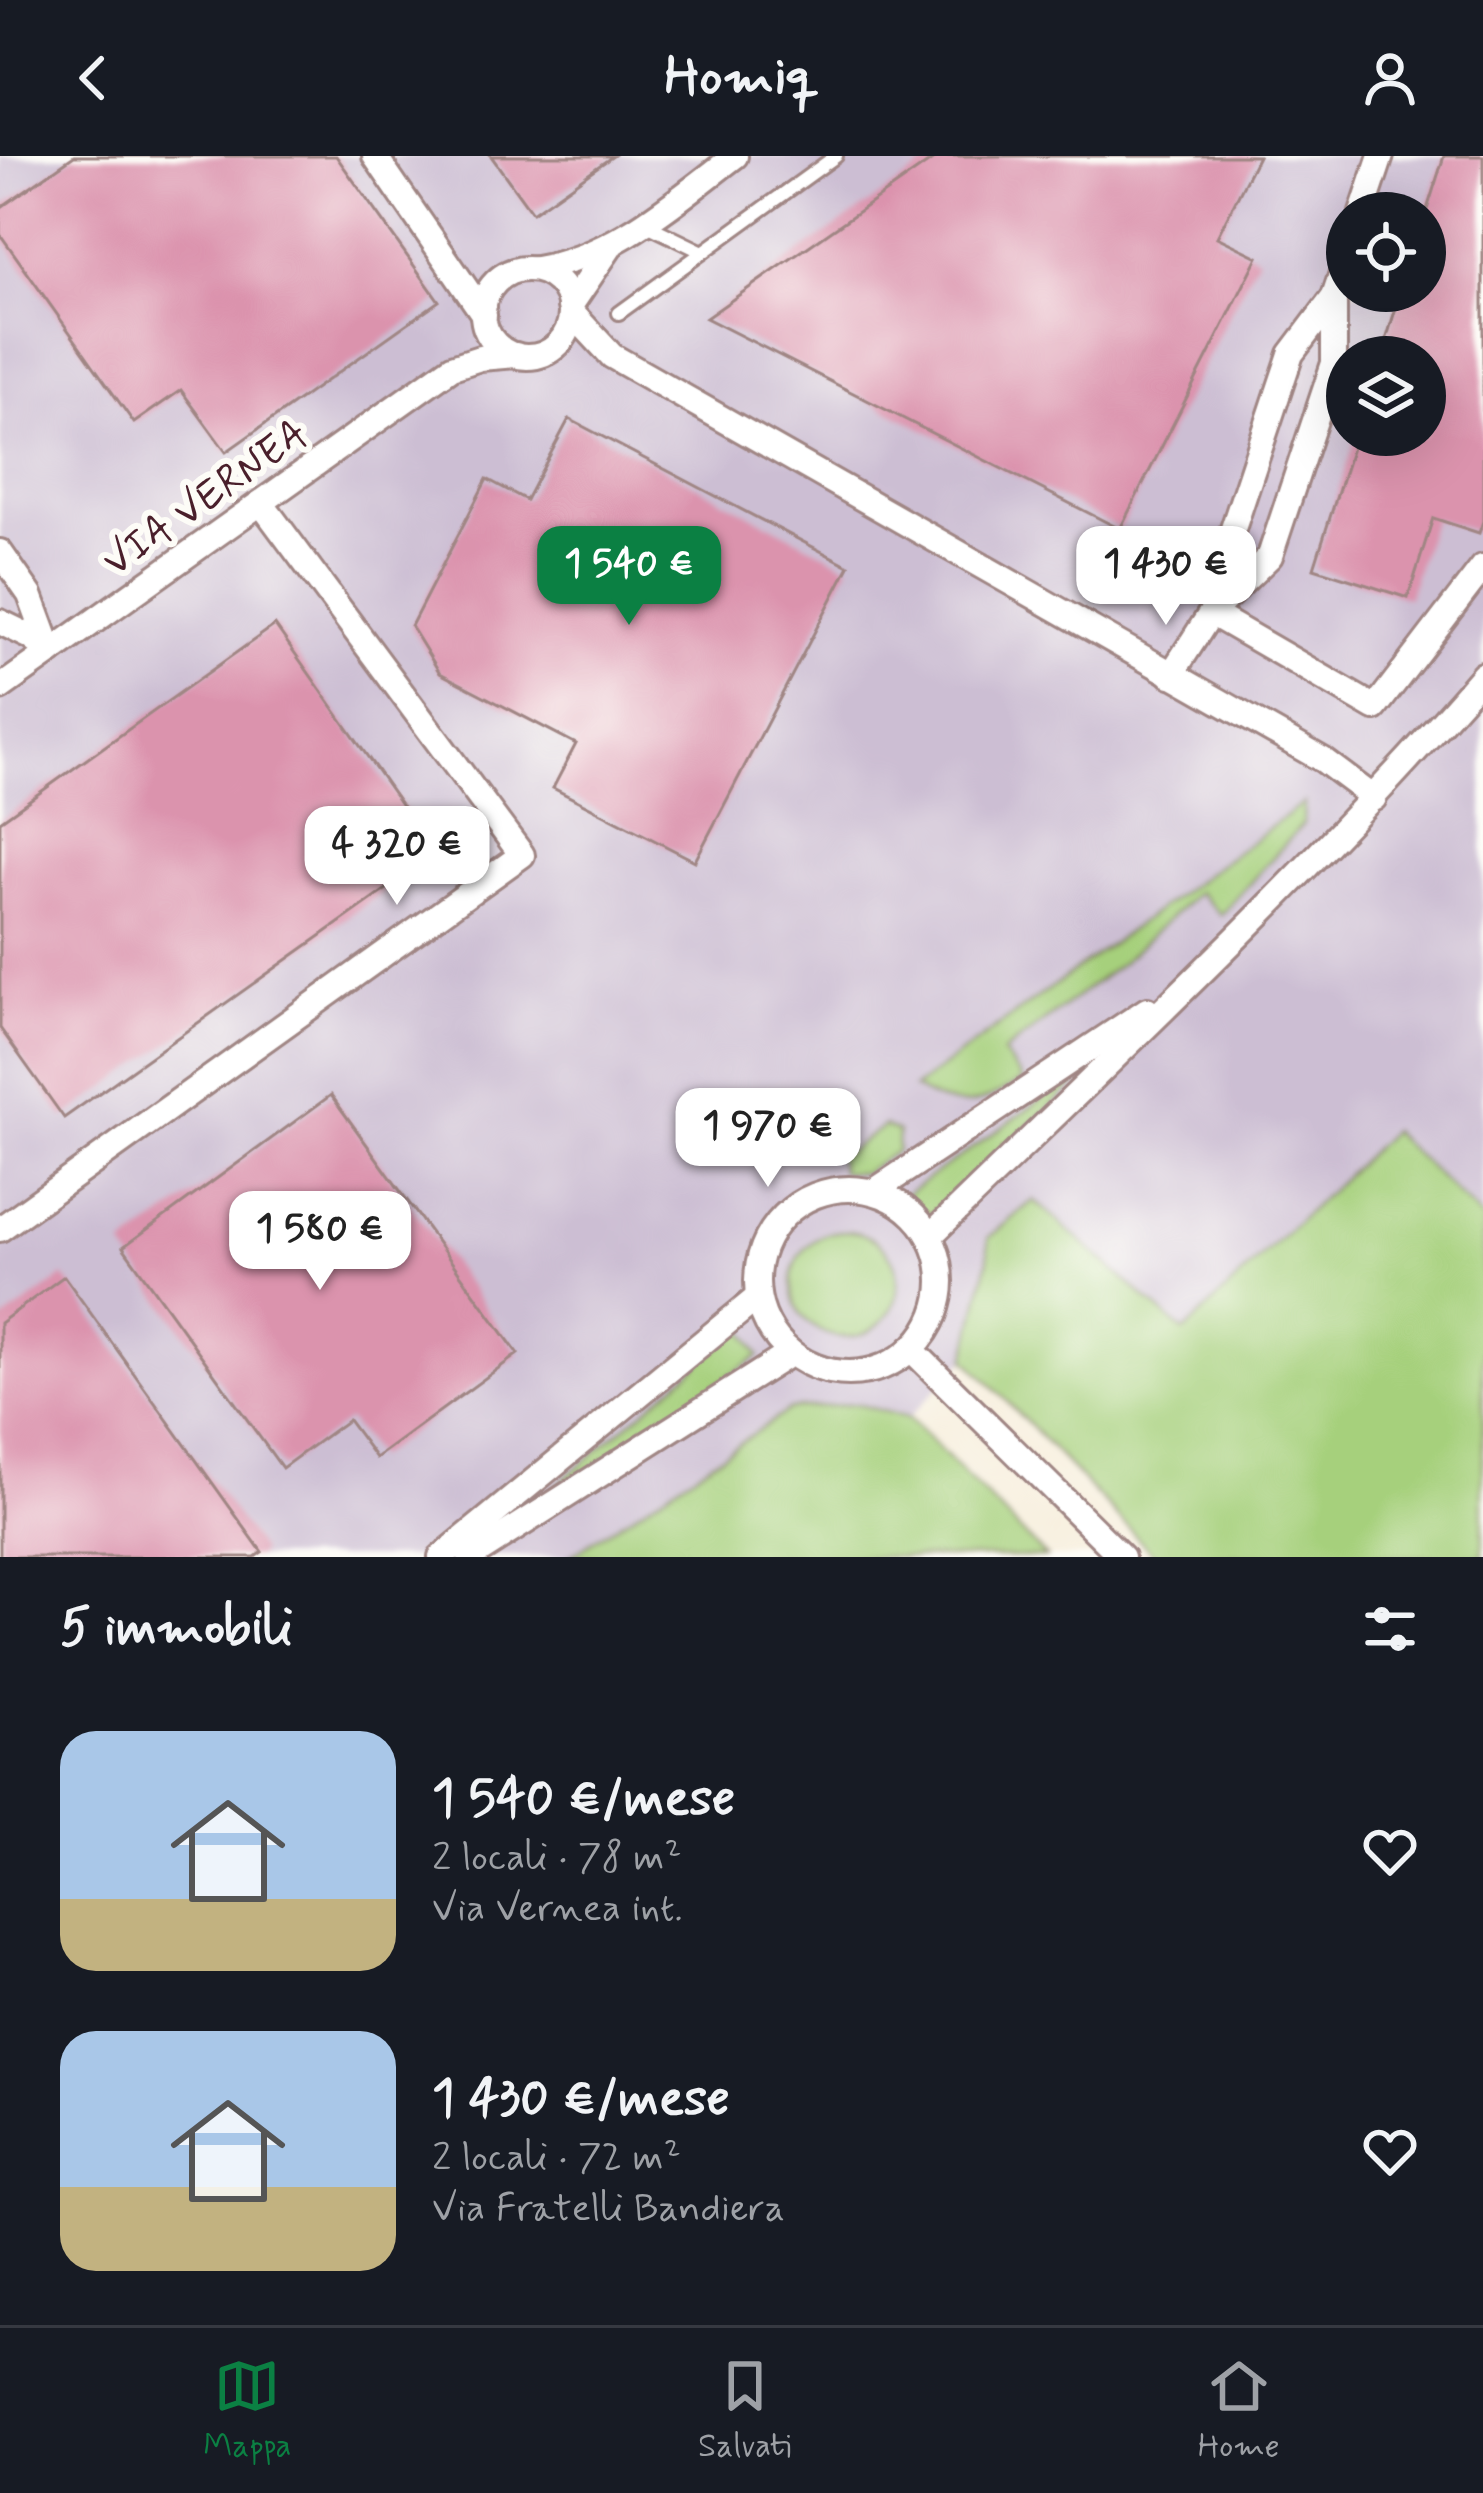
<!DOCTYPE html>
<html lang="it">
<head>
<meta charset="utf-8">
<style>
	body { margin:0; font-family:Mynerve,sans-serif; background:#20242c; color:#f1f3f6; height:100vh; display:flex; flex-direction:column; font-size:45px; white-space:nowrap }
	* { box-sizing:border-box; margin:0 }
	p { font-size:39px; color:#9ea1a6 }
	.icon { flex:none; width:66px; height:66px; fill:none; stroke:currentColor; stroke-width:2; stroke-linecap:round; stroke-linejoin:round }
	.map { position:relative; height:1401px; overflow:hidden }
	.sheet { display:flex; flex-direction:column; background:#171b24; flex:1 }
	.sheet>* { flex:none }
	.controls { position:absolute; left:1326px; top:36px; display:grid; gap:24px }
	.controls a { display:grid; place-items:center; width:120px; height:120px; border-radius:50%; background:#171b24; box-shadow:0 12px 48px #0002; font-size:60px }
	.price { position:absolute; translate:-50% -102px; padding:0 27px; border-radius:24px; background:#fff; color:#222; font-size:39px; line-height:78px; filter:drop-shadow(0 3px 6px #0008) }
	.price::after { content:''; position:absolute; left:50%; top:72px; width:36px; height:27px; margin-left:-18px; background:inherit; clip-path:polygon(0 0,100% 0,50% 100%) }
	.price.on { background:#0b8043; color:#fff }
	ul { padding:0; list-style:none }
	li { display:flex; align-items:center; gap:36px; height:300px; padding:0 60px }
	li span { display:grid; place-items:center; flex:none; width:336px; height:240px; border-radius:36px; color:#555 }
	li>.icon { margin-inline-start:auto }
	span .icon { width:144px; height:144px; fill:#fffc; stroke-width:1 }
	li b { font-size:51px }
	h2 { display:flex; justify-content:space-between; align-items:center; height:144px; padding:0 60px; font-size:51px }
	header { display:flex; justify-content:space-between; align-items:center; height:156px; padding:0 60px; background:#171b24; font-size:54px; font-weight:800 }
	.tab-bar { display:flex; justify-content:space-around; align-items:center; height:168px; border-top:3px solid #363941; background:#171b24; font-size:33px; color:#9ea1a6 }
	.tab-bar a { display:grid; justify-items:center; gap:6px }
	.tab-bar .on { color:#0b8043 }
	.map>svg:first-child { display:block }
	.industrial { fill:#ccbed3; fill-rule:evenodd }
	.green { fill:#a6d07c; stroke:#787854; stroke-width:3 }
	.building { fill:#db93ad }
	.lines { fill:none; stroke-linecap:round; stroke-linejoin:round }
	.lane-casing { stroke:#a08684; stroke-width:18 }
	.street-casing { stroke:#a08684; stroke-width:30 }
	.lane { stroke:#fff; stroke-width:12 }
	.street { stroke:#fff; stroke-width:24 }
	.labels { text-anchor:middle; stroke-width:12; stroke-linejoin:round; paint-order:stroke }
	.street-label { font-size:42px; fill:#4a1f2b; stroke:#fdfcf7 }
</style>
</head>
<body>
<header><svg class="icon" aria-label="back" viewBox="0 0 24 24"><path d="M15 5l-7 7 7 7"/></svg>Homiq<svg class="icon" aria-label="person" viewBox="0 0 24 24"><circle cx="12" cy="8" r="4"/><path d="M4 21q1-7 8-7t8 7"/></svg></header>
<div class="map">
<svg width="1483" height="1401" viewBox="0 0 1483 1401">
	<rect width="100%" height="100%" fill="#fdfcf7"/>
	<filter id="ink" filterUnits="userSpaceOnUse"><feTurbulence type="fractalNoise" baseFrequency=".00833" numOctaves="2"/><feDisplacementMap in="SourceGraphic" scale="24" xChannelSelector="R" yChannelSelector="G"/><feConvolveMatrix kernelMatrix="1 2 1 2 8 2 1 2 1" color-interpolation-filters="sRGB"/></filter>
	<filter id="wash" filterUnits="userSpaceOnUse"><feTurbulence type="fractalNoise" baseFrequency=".004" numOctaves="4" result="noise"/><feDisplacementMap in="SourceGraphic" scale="48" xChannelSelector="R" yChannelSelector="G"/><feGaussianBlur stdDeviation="2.7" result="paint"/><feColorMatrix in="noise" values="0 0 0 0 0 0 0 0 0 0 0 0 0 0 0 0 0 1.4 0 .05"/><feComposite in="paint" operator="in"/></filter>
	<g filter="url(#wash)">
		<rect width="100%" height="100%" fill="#f7eedc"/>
		<!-- industrial -->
		<path class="industrial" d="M0,0H1483V1063L1391,975L1184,1176L988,1082V1104L966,1203L908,1262L857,1248L790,1253L569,1401H0ZM1347,57H1425V135H1347ZM1347,201H1425V279H1347Z"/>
		<!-- green -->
		<g class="green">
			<path d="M1304,647L1303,668L1221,759L1198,736L1121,807L1003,897L1023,924C978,949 962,960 914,932Z"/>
			<polygon points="1117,891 928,1061 903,1040"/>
			<polygon points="884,970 898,976 897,995 863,1017 841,1016 838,1002"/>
			<polygon points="1391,975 1483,1063 1483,1401 1156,1401 966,1203 988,1104 988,1082 1034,1044 1184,1176"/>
			<circle cx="845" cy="1128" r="53"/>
			<polygon points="742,1171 759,1200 520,1360"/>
			<polygon points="857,1248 908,1262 1046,1401 569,1401 790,1253"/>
		</g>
		<g id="blocks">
			<!-- building -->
			<g class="building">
				<polygon points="74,0 336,0 439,145 226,296 181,234 134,267 0,78 0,52"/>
				<polygon points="491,0 613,0 532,57"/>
				<polygon points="938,0 1258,0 1217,81 1258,101 1120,373 706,162"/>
				<polygon points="1444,0 1483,0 1483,365 1479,377 1433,362 1408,442 1314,412 1356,279 1425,279 1425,201 1381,201 1401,135 1425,135 1425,60"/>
				<polygon points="569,263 849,410 695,705 553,632 576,588 440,517 411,470 487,323 526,344"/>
				<polygon points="275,469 436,698 64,962 0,872 0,665"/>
				<polygon points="331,939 518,1198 376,1302 348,1264 282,1312 123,1091"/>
				<polygon points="64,1120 262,1396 255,1401 0,1401 0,1167"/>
			</g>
		</g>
	</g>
	<g filter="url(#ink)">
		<use href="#blocks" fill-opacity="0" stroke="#a08684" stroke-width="3"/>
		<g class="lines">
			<defs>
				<g id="lane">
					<polyline points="645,68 703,96"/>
					<polyline points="619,157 836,0"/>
				</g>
				<g id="street">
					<polyline points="375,0 484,159"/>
					<polyline points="1362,57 1381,0"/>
					<path d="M536,113C614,101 674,46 735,0"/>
					<circle cx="527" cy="157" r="44"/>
					<polyline points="570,150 610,91"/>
					<polyline points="572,157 612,200 1323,604 1374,642"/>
					<polyline points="0,396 30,439 51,496"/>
					<polyline points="1212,455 1221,409 1291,198 1334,141"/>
					<polyline points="1211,457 1375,552 1483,411"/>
					<polyline points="0,466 31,481 49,495"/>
					<polyline points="1171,519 1211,457 1270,400 1334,207 1334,141 1347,102"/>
					<polyline points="0,532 452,211 480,202 516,199"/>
					<circle cx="849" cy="1125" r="92"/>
					<polyline points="876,1034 1147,854"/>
					<polyline points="0,1073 522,699 261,347"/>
					<path d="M930,1080C1118,897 1311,718 1483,519"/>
					<polyline points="911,1193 1122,1401"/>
					<polyline points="441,1401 758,1141"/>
					<polyline points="470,1401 791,1197"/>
				</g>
			</defs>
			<!-- lane casing -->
			<use href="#lane" class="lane-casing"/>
			<!-- street casing -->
			<use href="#street" class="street-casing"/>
			<!-- lane -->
			<use href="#lane" class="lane"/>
			<!-- street -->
			<use href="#street" class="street"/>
		</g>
	</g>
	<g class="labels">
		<!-- street labels -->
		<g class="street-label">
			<text transform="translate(204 340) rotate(-35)" y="15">VIA VERNEA</text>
		</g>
	</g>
</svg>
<div class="controls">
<a><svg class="icon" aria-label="locate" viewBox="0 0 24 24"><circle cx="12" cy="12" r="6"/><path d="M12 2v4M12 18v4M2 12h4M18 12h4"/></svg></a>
<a><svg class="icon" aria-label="layers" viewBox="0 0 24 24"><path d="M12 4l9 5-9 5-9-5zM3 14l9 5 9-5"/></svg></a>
</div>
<b class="price on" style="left:629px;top:472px">1 540 €</b>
<b class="price" style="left:1166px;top:472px">1 430 €</b>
<b class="price" style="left:397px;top:752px">4 320 €</b>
<b class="price" style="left:768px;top:1034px">1 970 €</b>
<b class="price" style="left:320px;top:1137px">1 580 €</b>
</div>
<section class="sheet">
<h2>5 immobili<svg class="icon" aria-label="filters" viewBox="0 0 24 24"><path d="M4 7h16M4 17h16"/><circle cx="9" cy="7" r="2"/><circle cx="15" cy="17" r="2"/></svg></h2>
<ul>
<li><span style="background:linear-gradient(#a9c7e8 70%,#c2b280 0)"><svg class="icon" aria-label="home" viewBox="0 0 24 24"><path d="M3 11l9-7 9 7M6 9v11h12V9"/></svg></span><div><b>1 540 €/mese</b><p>2 locali · 78 m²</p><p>Via Vernea int.</p></div><svg class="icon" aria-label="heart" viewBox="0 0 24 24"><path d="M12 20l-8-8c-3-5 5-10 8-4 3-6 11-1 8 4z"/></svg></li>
<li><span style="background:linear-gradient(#a9c7e8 65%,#c2b280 0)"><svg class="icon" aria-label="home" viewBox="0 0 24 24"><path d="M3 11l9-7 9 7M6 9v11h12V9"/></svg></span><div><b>1 430 €/mese</b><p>2 locali · 72 m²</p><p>Via Fratelli Bandiera</p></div><svg class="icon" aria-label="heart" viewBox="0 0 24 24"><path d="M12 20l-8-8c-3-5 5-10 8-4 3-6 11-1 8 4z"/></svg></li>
</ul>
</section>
<nav class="tab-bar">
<a class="on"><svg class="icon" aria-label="map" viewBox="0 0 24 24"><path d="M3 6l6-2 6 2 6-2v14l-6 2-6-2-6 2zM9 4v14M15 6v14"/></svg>Mappa</a>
<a><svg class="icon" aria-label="saved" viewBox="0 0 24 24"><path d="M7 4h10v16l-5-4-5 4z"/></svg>Salvati</a>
<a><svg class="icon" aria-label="home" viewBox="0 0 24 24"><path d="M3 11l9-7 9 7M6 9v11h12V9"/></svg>Home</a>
</nav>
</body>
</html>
